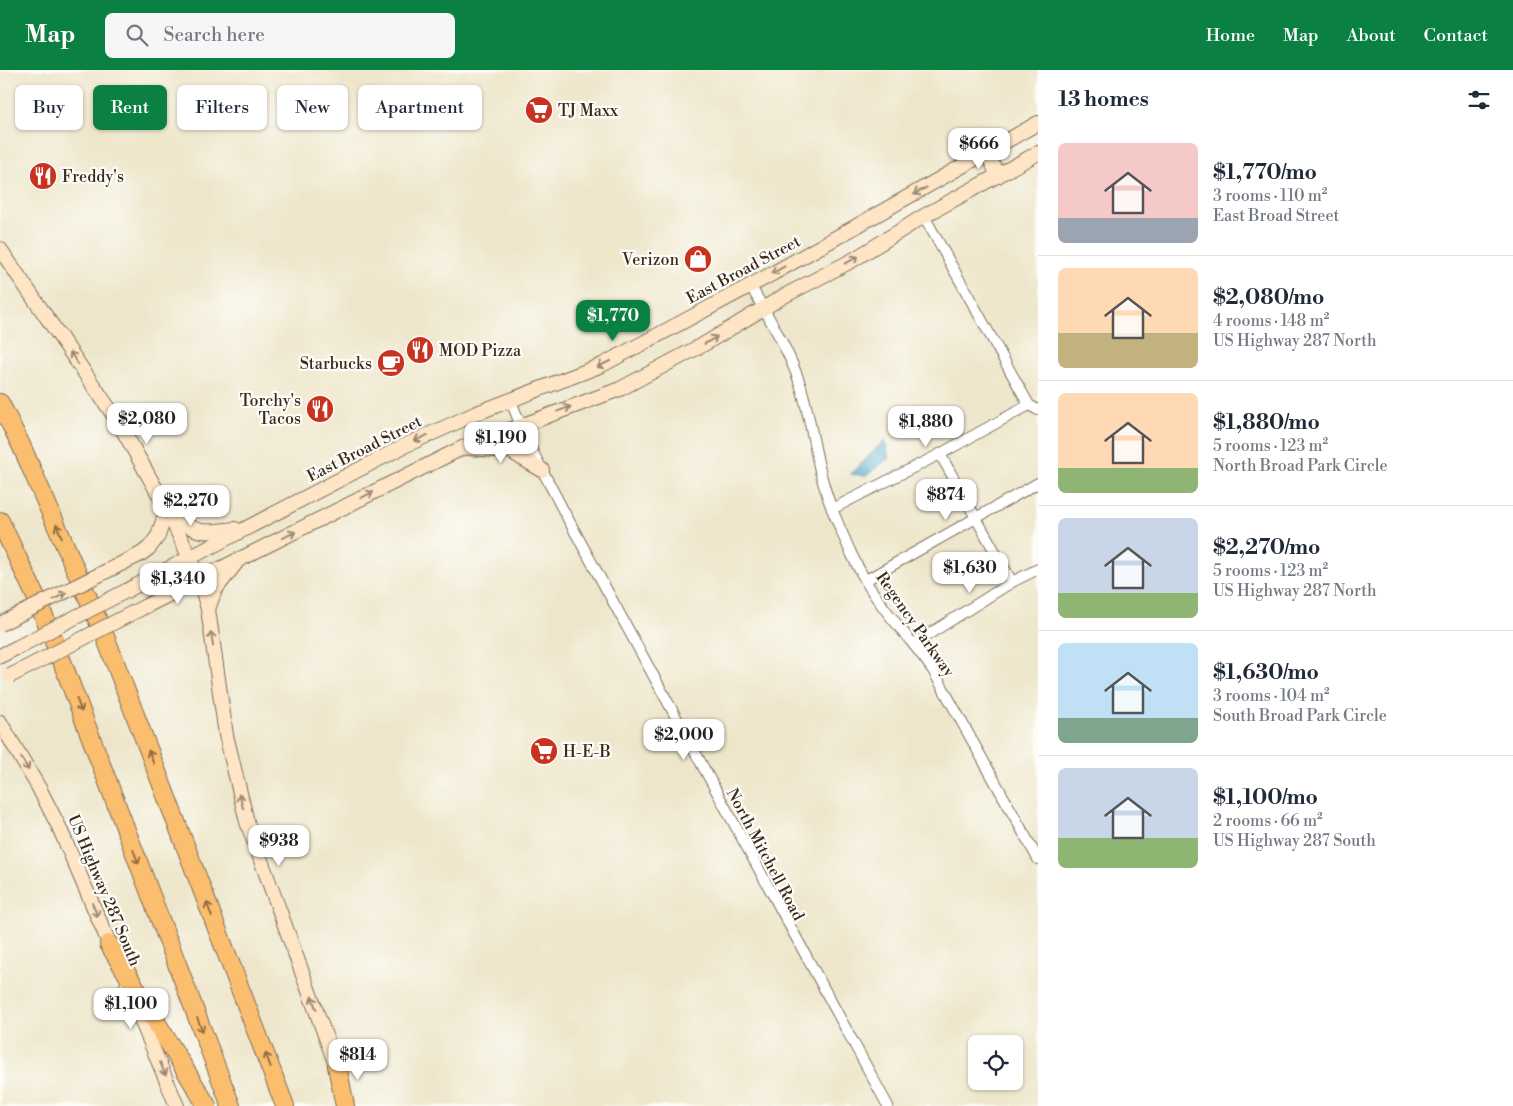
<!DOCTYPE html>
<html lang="en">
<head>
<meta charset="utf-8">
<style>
	body { margin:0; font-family:"Libre Bodoni",serif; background:#f6f6f7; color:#1f2937; height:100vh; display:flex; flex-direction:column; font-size:19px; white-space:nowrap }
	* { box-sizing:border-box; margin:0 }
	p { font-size:16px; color:#747a83 }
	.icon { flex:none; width:28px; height:28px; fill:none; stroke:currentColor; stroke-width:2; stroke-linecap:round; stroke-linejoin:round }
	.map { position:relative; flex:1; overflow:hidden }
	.side { display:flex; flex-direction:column; background:#fff; width:475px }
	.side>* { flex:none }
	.hud { position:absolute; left:15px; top:15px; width:475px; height:45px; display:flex; gap:10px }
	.tools { position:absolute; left:968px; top:965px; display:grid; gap:10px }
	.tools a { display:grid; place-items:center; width:55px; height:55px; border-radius:8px; background:#fff; box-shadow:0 1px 4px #0004; font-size:25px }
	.price { position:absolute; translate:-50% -42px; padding:0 11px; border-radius:10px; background:#fff; color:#222; font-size:16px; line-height:32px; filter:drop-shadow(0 1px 2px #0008) }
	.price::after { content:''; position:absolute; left:50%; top:30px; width:15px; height:11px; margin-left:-8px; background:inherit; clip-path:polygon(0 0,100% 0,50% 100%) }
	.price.current { background:#0b8043; color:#fff }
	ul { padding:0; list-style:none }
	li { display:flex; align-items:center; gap:15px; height:125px; padding:0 20px }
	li+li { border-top:1px solid #e0e1e3 }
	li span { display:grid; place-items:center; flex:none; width:140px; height:100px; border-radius:8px; color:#555 }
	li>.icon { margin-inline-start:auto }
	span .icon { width:60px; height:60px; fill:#fffc; stroke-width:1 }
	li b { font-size:21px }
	h2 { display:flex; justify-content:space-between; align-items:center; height:60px; padding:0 20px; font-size:21px }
	.pill { padding:0 18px; border-radius:8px; background:#fff; box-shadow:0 1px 4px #0004; font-size:18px; line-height:45px }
	.pill.current { background:#0b8043; color:#fff }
	header { display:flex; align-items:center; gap:30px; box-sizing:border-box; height:70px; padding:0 25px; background:#0b8043; color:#fff }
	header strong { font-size:24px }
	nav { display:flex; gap:28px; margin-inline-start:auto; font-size:18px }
	.search { width:350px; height:45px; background:#f6f6f7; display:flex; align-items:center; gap:12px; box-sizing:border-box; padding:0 18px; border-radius:8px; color:#747a83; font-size:19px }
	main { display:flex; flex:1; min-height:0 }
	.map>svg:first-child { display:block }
	.water { fill:#54a7cf; stroke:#486876 }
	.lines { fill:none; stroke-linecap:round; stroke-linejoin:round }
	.street-casing { stroke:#7a6c5a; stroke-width:12 }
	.secondary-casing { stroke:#7a6c5a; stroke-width:16 }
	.highway-casing { stroke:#7a6c5a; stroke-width:20 }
	.street { stroke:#fff; stroke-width:10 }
	.secondary { stroke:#fde5c5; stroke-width:14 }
	.highway { stroke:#fbbe6e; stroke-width:18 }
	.secondary-bridge-casing { stroke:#7a6c5a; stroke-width:16; stroke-linecap:butt }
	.secondary-bridge { stroke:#fde5c5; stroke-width:14 }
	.oneway { stroke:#9c8872 }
	.oneway2 { stroke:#916d42 }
	.labels { text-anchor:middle; stroke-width:4.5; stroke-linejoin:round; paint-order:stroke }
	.poi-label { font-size:16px; fill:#3b2a1e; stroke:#fdfcf7; text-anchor:start }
	.street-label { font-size:16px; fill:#3b2a1e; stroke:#fdfcf7 }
</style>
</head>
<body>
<header>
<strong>Map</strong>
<div class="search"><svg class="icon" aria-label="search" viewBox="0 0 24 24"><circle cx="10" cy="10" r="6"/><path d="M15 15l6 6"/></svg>Search here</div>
<nav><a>Home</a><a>Map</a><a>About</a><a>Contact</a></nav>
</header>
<main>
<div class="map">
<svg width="1038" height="1036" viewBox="0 0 1038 1036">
	<rect width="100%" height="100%" fill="#fdfcf7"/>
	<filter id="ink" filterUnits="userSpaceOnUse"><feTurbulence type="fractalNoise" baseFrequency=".02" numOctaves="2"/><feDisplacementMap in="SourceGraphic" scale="10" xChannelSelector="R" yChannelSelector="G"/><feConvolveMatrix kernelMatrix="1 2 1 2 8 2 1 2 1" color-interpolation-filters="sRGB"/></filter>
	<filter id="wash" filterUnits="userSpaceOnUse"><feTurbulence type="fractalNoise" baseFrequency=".0096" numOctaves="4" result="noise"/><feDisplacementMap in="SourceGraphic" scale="20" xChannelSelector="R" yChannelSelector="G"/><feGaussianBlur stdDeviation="1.12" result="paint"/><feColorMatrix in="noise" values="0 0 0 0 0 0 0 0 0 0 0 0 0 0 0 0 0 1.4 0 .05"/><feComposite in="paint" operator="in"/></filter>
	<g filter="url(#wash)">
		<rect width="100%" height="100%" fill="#eee6ca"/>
		<!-- water -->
		<polygon class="water" points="885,370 889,388 866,406 850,404"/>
	</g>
	<g filter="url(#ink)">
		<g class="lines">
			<defs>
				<g id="street">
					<polyline points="924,146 1029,335 1038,340"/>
					<path d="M750,215C769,248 790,282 801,317C813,357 816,399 832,439C844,468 857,500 876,527C894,553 916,575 934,602L1038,789"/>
					<polyline points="511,331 526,369 562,438 888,1036"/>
					<polyline points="940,384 1012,512"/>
					<polyline points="832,439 940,384 1029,335"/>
					<polyline points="866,510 1038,413"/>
					<polyline points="915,573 1012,512 1038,499"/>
				</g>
				<g id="secondary">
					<polyline points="987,82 998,106"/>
					<polyline points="0,179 119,353 167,439 199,508 208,539 226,665 247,752 340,1006"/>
					<polyline points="469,378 510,381 542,400"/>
					<path d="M171,443C196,465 203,463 235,459"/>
					<polyline points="158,466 167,439"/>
					<polyline points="126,521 406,375 477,343 602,295 772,204 1038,53"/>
					<polyline points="144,537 464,377 620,319 706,273 784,226 853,190 924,146 1038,83"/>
					<polyline points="208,539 215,520 236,493"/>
					<polyline points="0,586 16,578"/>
					<polyline points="0,652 39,718 59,757 113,882"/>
					<polyline points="127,916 177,1036"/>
				</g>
				<g id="highway">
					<polyline points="0,333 21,375 106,569 285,1036"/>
					<polyline points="0,451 37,529 61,589 231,1036"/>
					<polyline points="109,874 207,1036"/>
					<polyline points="337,996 345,1036"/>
				</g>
			</defs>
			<!-- street casing -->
			<use href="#street" class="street-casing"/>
			<!-- secondary casing -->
			<use href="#secondary" class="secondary-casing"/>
			<!-- highway casing -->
			<use href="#highway" class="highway-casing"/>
			<!-- street -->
			<use href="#street" class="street"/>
			<!-- secondary -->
			<use href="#secondary" class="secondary"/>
			<!-- highway -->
			<use href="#highway" class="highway"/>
			<defs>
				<g id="secondary-bridge">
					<polyline points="0,554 141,484 149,478 158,466"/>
					<polyline points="16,578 126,521"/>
					<polyline points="10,606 144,537"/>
				</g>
			</defs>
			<!-- secondary-bridge casing -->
			<use href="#secondary-bridge" class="secondary-bridge-casing"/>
			<!-- secondary-bridge -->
			<use href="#secondary-bridge" class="secondary-bridge"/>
		</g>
		<!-- one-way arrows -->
		<defs><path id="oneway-shaft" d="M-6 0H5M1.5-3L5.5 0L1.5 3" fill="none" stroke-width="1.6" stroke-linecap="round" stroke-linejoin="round" transform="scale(1.25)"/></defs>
		<g class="oneway">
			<use href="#oneway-shaft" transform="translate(920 121) rotate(151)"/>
			<use href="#oneway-shaft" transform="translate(852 190) rotate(-29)"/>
			<use href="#oneway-shaft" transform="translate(778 200) rotate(151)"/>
			<use href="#oneway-shaft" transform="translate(711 270) rotate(-31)"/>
			<use href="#oneway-shaft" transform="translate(74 288) rotate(-124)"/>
			<use href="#oneway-shaft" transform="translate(604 294) rotate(154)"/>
			<use href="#oneway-shaft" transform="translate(564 339) rotate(-20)"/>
			<use href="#oneway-shaft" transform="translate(421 368) rotate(156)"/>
			<use href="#oneway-shaft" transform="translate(367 425) rotate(-27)"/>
			<use href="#oneway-shaft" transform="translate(289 465) rotate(-27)"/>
			<use href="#oneway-shaft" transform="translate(60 526) rotate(-28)"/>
			<use href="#oneway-shaft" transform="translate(212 569) rotate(-98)"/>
			<use href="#oneway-shaft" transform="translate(25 694) rotate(59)"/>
			<use href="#oneway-shaft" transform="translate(241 731) rotate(-106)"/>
			<use href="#oneway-shaft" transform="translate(95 840) rotate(67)"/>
			<use href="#oneway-shaft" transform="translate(314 933) rotate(-110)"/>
			<use href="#oneway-shaft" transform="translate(163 999) rotate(67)"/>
		</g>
		<g class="oneway2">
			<use href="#oneway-shaft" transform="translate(59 461) rotate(-114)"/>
			<use href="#oneway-shaft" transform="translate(79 635) rotate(69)"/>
			<use href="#oneway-shaft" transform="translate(151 687) rotate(-111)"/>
			<use href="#oneway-shaft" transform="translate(136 787) rotate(69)"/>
			<use href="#oneway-shaft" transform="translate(209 839) rotate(-111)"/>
			<use href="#oneway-shaft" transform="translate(200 955) rotate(69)"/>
			<use href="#oneway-shaft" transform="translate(268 990) rotate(-111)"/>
		</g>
	</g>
	<!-- icons -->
	<defs>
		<symbol id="supermarket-disc" viewBox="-11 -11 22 22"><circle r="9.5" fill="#c8321e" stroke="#fdfcf7"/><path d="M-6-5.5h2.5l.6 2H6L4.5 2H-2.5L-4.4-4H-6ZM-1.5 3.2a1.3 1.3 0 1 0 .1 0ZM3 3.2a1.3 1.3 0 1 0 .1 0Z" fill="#fff"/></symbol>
		<symbol id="restaurant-disc" viewBox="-11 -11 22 22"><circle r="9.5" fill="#c8321e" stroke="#fdfcf7"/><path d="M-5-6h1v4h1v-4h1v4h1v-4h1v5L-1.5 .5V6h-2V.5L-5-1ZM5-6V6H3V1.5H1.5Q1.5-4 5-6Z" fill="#fff"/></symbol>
		<symbol id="shop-disc" viewBox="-11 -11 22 22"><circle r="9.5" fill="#c8321e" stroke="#fdfcf7"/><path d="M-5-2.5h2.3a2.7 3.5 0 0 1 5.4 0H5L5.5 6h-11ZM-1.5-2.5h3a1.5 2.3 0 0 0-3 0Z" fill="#fff"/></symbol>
		<symbol id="cafe-disc" viewBox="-11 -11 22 22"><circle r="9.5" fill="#c8321e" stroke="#fdfcf7"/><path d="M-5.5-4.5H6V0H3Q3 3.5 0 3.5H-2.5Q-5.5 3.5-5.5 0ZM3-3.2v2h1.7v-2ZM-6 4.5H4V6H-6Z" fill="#fff"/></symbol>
	</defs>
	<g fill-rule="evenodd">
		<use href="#supermarket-disc" x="523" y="24" width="32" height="32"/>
		<use href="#restaurant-disc" x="27" y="90" width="32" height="32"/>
		<use href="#shop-disc" x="682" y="173" width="32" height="32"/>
		<use href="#restaurant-disc" x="404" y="264" width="32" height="32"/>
		<use href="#cafe-disc" x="375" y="277" width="32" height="32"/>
		<use href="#restaurant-disc" x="304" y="323" width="32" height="32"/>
		<use href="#supermarket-disc" x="528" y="665" width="32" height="32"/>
	</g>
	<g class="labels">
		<!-- poi labels -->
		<g class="poi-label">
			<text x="558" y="46">TJ Maxx</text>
			<text x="62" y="112">Freddy's</text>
			<text x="679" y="195" text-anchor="end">Verizon</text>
			<text x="439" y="286">MOD Pizza</text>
			<text x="372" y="299" text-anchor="end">Starbucks</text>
			<text x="301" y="336" text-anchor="end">Torchy's<tspan x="301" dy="18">Tacos</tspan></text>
			<text x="563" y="687">H-E-B</text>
		</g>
		<!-- street labels -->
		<g class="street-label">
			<text transform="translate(743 199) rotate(-28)" y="6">East Broad Street</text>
			<text transform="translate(364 378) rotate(-27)" y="6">East Broad Street</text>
			<text transform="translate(916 554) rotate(55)" y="6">Regency Parkway</text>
			<text transform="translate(766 784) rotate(62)" y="6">North Mitchell Road</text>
			<text transform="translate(105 820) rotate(67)" y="6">US Highway 287 South</text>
		</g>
	</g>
</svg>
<div class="tools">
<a><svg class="icon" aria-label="locate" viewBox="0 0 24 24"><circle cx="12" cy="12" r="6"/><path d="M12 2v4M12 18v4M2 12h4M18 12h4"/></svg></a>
</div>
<b class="price" style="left:979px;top:100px">$666</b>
<b class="price current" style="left:613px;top:272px">$1,770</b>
<b class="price" style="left:147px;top:375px">$2,080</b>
<b class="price" style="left:926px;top:378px">$1,880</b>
<b class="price" style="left:501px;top:394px">$1,190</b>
<b class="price" style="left:946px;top:451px">$874</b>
<b class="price" style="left:191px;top:457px">$2,270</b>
<b class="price" style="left:970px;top:524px">$1,630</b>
<b class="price" style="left:178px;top:535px">$1,340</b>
<b class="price" style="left:684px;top:691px">$2,000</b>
<b class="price" style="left:279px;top:797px">$938</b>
<b class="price" style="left:131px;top:960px">$1,100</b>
<b class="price" style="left:358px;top:1011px">$814</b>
<div class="hud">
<a class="pill">Buy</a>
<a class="pill current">Rent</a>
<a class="pill">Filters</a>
<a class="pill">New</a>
<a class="pill">Apartment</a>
</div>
</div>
<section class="side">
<h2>13 homes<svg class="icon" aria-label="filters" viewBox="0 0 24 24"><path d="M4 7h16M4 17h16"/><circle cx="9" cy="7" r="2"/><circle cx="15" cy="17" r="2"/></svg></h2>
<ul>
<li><span style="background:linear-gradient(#f6c9c9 75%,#9aa5b1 0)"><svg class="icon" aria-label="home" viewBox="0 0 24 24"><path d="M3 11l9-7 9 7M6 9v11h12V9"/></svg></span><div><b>$1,770/mo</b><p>3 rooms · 110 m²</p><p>East Broad Street</p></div></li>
<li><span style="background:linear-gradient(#ffd9b3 65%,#c2b280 0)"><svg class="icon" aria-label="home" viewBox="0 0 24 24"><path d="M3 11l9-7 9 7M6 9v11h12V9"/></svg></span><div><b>$2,080/mo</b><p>4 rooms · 148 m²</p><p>US Highway 287 North</p></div></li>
<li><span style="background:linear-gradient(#ffd9b3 75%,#8fb573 0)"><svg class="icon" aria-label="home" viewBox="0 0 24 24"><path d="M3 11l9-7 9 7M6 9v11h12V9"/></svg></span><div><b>$1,880/mo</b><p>5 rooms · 123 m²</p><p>North Broad Park Circle</p></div></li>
<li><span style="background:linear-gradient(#c9d6e8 75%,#8fb573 0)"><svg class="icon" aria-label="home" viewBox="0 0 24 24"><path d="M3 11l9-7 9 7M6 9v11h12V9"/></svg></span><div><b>$2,270/mo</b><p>5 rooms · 123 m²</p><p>US Highway 287 North</p></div></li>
<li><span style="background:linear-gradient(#bfe0f5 75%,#7fa58c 0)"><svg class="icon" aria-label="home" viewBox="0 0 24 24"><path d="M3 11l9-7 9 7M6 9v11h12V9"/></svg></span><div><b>$1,630/mo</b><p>3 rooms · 104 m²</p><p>South Broad Park Circle</p></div></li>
<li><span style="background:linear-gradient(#c9d6e8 70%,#8fb573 0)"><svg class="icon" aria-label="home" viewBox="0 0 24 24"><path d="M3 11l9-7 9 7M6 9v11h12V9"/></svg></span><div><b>$1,100/mo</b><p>2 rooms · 66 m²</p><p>US Highway 287 South</p></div></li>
</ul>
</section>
</main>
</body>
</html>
